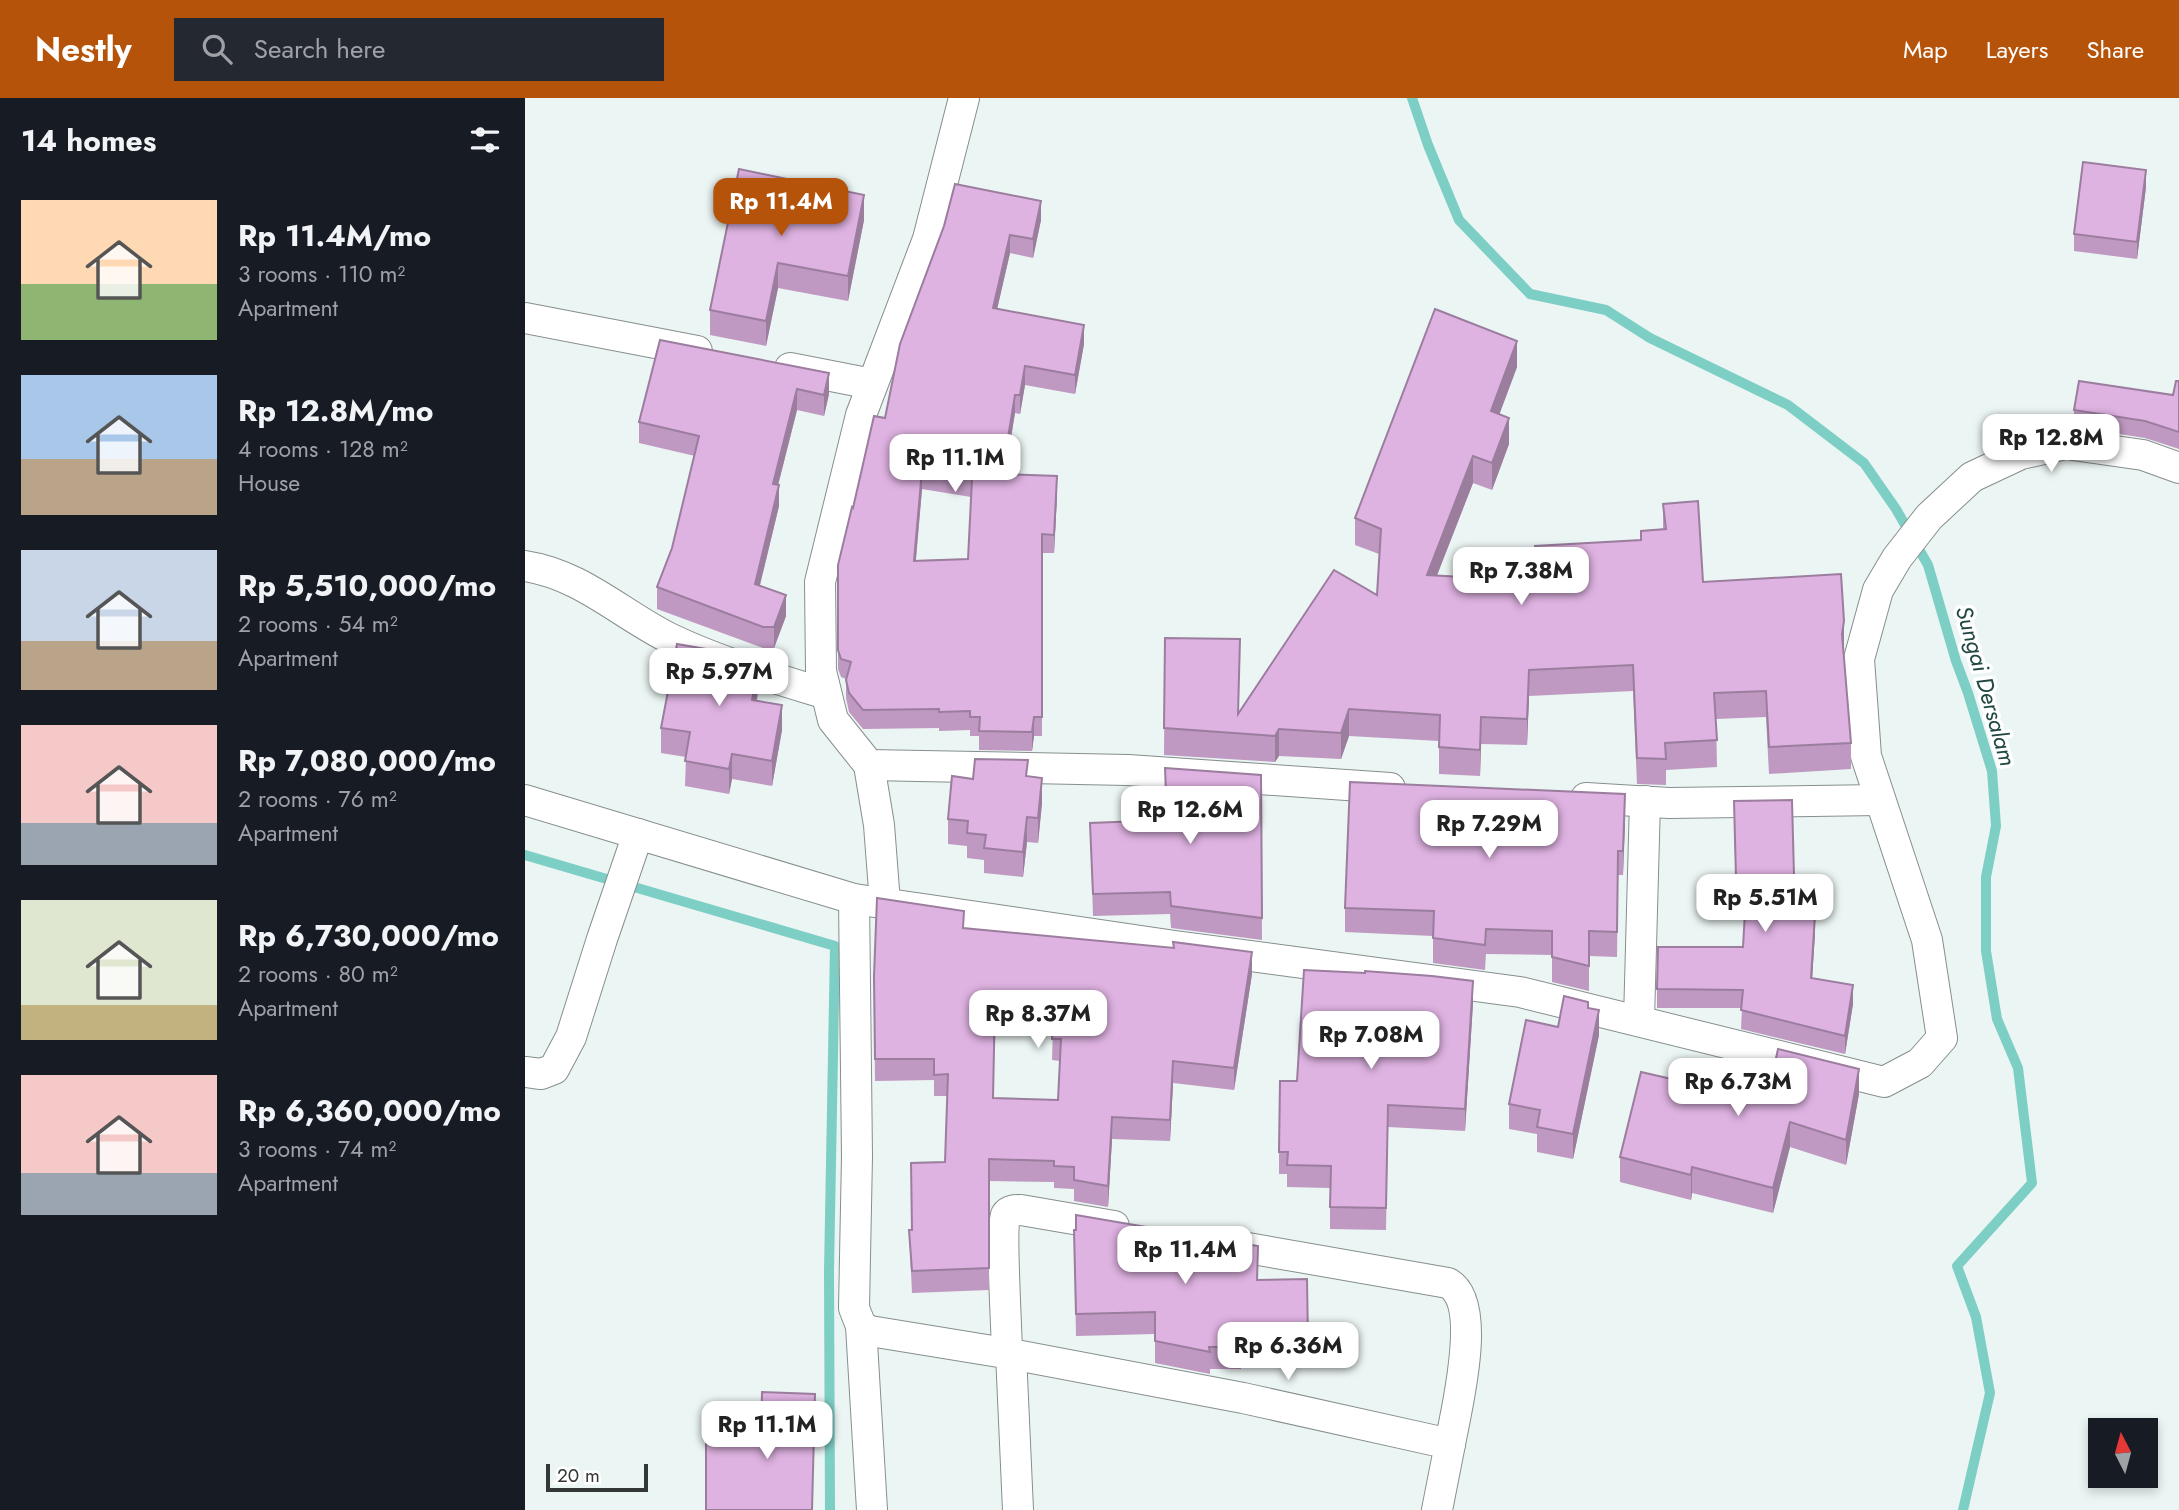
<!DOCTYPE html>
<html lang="en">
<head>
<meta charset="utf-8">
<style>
	body { margin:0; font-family:Jost,sans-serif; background:#242831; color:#f1f3f6; height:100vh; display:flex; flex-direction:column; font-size:26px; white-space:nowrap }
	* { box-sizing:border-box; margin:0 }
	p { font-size:23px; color:#9ea1a6 }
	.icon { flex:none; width:38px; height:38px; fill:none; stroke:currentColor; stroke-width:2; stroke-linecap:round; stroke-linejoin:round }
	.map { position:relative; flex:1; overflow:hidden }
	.sheet { display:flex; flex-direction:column; background:#171b24; width:525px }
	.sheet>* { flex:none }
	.needle { width:46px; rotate:354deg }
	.buttons { position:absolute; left:1563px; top:1320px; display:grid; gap:14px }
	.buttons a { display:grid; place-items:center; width:70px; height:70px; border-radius:0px; background:#171b24; box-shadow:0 4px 10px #0003; font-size:35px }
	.scale { position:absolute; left:21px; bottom:18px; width:102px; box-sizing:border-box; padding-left:7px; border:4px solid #333736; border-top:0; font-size:19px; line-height:24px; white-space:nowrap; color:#333736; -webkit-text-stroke:5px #fff; paint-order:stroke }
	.price { position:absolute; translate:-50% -60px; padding:0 16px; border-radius:14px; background:#fff; color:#222; font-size:23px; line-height:46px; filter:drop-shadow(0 2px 4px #0008) }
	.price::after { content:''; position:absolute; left:50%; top:42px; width:21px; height:16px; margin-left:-10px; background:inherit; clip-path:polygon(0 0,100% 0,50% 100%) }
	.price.selected { background:#b45309; color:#fff }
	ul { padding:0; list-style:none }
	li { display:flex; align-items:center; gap:21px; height:175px; padding:0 21px }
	li span { display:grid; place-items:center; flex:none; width:196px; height:140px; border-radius:0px; color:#555 }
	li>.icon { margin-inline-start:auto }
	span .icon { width:84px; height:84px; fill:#fffc; stroke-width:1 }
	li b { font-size:30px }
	h2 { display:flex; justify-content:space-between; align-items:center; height:84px; padding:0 21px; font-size:30px }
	header { display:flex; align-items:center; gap:42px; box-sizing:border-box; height:98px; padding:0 35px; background:#b45309; color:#fff }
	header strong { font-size:33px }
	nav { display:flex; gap:38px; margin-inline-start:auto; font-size:24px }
	.search { width:490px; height:63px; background:#242831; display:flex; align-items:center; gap:18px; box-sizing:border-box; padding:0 24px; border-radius:0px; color:#9ea1a6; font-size:26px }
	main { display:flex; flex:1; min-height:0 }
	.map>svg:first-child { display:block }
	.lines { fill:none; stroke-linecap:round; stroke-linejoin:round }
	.stream { stroke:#7dcec5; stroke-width:10 }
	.street-casing { stroke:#868f8d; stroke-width:32 }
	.street { stroke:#fff; stroke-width:30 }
	.wall { fill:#bf99c2; fill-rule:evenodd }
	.shaded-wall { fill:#9b7d9e }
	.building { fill:#deb2e1; stroke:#9b7d9e; stroke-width:2; fill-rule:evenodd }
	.labels { text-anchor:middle; stroke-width:7; stroke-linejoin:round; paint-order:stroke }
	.water-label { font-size:23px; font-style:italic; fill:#214743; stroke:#fff }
</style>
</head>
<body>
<header>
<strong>Nestly</strong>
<div class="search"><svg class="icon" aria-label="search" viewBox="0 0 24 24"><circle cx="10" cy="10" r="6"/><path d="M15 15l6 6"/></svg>Search here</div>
<nav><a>Map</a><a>Layers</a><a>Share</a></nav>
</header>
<main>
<section class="sheet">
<h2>14 homes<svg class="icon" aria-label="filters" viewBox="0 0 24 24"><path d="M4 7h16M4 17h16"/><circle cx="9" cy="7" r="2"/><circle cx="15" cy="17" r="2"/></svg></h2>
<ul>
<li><span style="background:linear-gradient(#ffd9b3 60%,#8fb573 0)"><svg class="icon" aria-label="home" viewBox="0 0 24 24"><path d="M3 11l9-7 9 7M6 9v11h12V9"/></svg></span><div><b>Rp 11.4M/mo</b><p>3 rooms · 110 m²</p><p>Apartment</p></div></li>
<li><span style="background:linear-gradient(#a9c7e8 60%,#b9a48a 0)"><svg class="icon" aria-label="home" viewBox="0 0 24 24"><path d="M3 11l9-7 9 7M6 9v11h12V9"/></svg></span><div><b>Rp 12.8M/mo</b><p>4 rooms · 128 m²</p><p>House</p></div></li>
<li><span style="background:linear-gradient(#c9d6e8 65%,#b9a48a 0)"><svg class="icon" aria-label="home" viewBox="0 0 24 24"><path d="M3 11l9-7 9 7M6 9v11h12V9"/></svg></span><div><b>Rp 5,510,000/mo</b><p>2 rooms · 54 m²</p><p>Apartment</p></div></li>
<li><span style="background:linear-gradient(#f6c9c9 70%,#9aa5b1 0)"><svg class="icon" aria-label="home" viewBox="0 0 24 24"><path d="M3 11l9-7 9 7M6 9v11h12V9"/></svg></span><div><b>Rp 7,080,000/mo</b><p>2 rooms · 76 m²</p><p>Apartment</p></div></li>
<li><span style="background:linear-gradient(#dfe7d0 75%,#c2b280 0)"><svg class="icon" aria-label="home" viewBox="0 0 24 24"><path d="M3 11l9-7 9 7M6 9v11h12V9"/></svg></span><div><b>Rp 6,730,000/mo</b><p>2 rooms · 80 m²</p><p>Apartment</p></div></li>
<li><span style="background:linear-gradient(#f6c9c9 70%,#9aa5b1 0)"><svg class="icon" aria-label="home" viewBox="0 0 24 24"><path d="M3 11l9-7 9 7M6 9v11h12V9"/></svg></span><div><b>Rp 6,360,000/mo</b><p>3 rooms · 74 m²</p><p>Apartment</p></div></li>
</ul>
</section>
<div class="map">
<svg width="1654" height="1412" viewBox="0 0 1654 1412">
	<rect width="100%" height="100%" fill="#ebf5f3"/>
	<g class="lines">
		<!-- stream -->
		<g class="stream">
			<polyline points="887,0 903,47 934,122 1005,196 1081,212 1125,240 1263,307 1339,365 1371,411 1403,467 1431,563 1443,595 1467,673 1471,728 1461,779 1461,853 1472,921 1493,970 1507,1085 1432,1168 1451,1219 1465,1295 1438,1412"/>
			<polyline points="0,757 310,848 304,1173 305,1412"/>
		</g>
		<defs>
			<g id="street">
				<polyline points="0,220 172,253"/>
				<polyline points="265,270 347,286"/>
				<path d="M0,468C55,476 96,516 144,540C194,564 249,580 301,596"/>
				<polyline points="344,667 603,672 865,690"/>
				<polyline points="1061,700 1144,705 1355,702"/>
				<polyline points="0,702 329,801 332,1058 329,1210 336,1228 345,1233 486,1256 493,1412"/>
				<polyline points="329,801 650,848 995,894 1359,984 1395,965 1417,940 1402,842 1341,658 1334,561 1353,492 1372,460 1404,419 1447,379 1496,356 1541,346 1618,357 1654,370"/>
				<polyline points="360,805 354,727 344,667 308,622 296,573 295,484 336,317 403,141 439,0"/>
				<polyline points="1114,922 1120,703"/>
				<polyline points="0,974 16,976 29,971 46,939 77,841 113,736"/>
				<path d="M694,1145L923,1185C959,1205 931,1312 925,1346"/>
				<polyline points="336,1228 347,1412"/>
				<path d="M482,1256C482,1235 475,1129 481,1117C484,1112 490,1112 496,1112L589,1128"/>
				<polyline points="486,1256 718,1300 925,1346 912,1412"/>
			</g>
		</defs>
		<!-- street casing -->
		<use href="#street" class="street-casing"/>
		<!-- street -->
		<use href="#street" class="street"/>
	</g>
	<!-- wall -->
	<g class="wall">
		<polygon points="214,71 339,122 323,203 253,190 241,248 185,237 185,212"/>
		<polygon points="1621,89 1612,161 1549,153 1549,136"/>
		<path d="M516,122L508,160L485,155L472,211L559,246L550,296L500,287L495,316L490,315L480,376L532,397L529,455H517V638H509L507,653L454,652V638H445V632L414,633V630L338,631L324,614L321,600V581L316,579L313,571V467L328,410L360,320L419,128ZM397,391L446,399L443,461L391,462Z"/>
		<polygon points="135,242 304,296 299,318 272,312 253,387 254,408 235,487 261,518 249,550 238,550 132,511 132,489 147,450 170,358 114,345 114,324"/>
		<polygon points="992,269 974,316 984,346 967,392 948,385 912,477 1011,483 1010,448 1116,442 1116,433 1138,431 1138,406 1178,484 1319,550 1318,554 1326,645 1326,671 1244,676 1241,619 1191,621 1192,669 1141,672 1141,687 1112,686 1108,593 1004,598 1002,647 956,646 955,678 914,676 914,643 824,638 816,661 754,658 750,664 639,657 640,540 714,615 852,497 854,456 830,447 830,420"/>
		<polygon points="1654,283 1654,351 1620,340 1549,329 1549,312 1648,297"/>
		<polygon points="233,593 232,603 257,632 247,688 207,681 204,696 160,688 161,659 136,655 136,630"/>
		<polygon points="640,670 736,677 737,842 646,830 645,816 568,818 565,725 641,722"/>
		<polygon points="503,678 517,705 513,745 502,744 498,779 459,775 459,762 442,760 442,748 423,746 423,721 448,681"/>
		<polygon points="1100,720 1098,777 1093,777 1092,859 1064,858 1064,893 1027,884 1027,857 961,856 960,872 908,865 908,838 820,834 820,810"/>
		<polygon points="1209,722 1270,815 1290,835 1287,880 1328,906 1320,956 1216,931 1217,910 1132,910 1132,891 1218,849 1221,798 1211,798"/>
		<path d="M439,830L727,876L709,992L648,985L645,1043L587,1041L583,1109L549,1103V1091L529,1090V1084L464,1083V1192L387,1195L384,1132H387L420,1064L422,998H409V982L350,983L349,878ZM470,924L528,928L527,962L535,963L533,1002L468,1000Z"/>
		<polygon points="948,905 940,1033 863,1029 861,1132 805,1131 805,1090 762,1089 762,1076 754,1076 754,1054 772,983"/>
		<polygon points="1063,910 1074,937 1048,1061 1012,1054 1012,1036 984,1031 984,1006 1033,929"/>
		<polygon points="1245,988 1334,996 1321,1067 1265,1049 1248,1115 1167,1095 1166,1102 1095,1084 1095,1059 1190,991"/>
		<polygon points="549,1132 733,1182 783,1242 783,1264 716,1265 716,1271 685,1271 685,1276 630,1265 630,1236 551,1238"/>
	</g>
	<!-- shaded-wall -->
	<g class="shaded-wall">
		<polygon points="1621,72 1621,89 1612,161 1612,144"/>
		<polygon points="339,97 339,122 323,203 323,178"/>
		<polygon points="516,103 516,122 508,160 508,141"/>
		<polygon points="485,137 485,155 468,229 468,210"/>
		<polygon points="253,165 253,190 241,248 241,223"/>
		<polygon points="559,227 559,246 550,296 550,277"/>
		<polygon points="992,243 992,269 966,339 966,313"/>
		<polygon points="500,268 500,287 495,316 495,297"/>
		<polygon points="304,275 304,296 299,318 299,297"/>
		<polygon points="272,291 272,312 248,407 248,386"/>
		<polygon points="490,297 490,315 477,394 477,376"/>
		<polygon points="984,320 984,346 967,392 967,365"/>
		<polygon points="948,358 948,385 902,503 902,477"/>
		<polygon points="397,372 397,391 389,481 389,463"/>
		<polygon points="532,378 532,397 529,455 529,437"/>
		<polygon points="254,387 254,408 230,507 230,486"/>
		<polygon points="261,497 261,518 249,550 249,529"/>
		<polygon points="1319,523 1319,550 1317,562 1317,536"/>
		<polygon points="233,568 233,593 227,628 227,602"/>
		<polygon points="1004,572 1004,598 1002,647 1002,621"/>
		<polygon points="257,607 257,632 247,688 247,663"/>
		<polygon points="824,611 824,638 816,661 816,635"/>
		<polygon points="509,619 509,638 507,653 507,634"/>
		<polygon points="956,619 956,646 955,678 955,652"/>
		<polygon points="754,631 754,658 750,664 750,638"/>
		<polygon points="207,656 207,681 204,696 204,671"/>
		<polygon points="517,680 517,705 513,745 513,720"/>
		<polygon points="1100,696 1100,720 1098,777 1098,753"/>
		<polygon points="502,719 502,744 498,779 498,754"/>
		<polygon points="1290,817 1290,835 1286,899 1286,880"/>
		<polygon points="727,854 727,876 709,992 709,970"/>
		<polygon points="948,883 948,905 940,1033 940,1011"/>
		<polygon points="1328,887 1328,906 1320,956 1320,938"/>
		<polygon points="1074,912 1074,937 1048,1061 1048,1036"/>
		<polygon points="648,963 648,985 645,1043 645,1022"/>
		<polygon points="1334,971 1334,996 1321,1067 1321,1042"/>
		<polygon points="587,1019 587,1041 583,1109 583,1088"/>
		<polygon points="1265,1024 1265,1049 1248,1115 1248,1090"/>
		<polygon points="1167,1069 1167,1095 1166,1102 1166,1077"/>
	</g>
	<!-- building -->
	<g class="building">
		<polygon points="1558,64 1621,72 1612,144 1549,136"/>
		<polygon points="214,71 339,97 323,178 253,165 241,223 185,212"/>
		<path d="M430,86L516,103L508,141L485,137L468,210L559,227L550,277L500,268L495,297H490L477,376L532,378L529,437L517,436V619H509L507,634L454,633L455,619H445V613L414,614V611L338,612L324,595L321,582L326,564L316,561L313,552V467L327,409L328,410L349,318L360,320L375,246L419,128ZM397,372L447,381L443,461L389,463Z"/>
		<polygon points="910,211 992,243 966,313 984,320 967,365 948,358 902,477 1012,483 1010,448 1116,442 1116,433 1141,431 1138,406 1173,403 1178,484 1316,476 1319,523 1317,536 1326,645 1244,649 1241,593 1189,595 1192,642 1140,645 1141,661 1112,660 1108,567 1004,572 1002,621 956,619 955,652 914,649 915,617 824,611 816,635 754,631 750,638 639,630 640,540 715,541 713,616 809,472 852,497 856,431 830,420"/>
		<polygon points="135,242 304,275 299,297 272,291 248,386 254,387 230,486 261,497 249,529 238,529 132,489 147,450 174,338 114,324"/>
		<polygon points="1554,283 1648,297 1651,283 1654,283 1654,334 1620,323 1549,312"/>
		<polygon points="152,546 187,552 233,568 227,602 257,607 247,663 207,656 204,671 160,663 165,634 136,630"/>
		<polygon points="450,661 503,662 501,678 517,680 513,720 502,719 498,754 459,750 461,737 442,735 443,723 423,721 427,678 448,681"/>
		<polygon points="640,670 736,677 737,820 646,808 645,794 568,796 565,725 642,722"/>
		<polygon points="825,684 1100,696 1098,753 1093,753 1092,834 1064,833 1064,868 1027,859 1027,833 961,831 960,847 908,840 909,813 820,810"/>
		<polygon points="1267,702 1270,815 1290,817 1286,880 1328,887 1320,938 1216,912 1218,892 1132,891 1133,849 1218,849 1222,779 1211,780 1209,703"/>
		<path d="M352,800L439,813L438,830L649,850L648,844L727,854L709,970L648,963L645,1022L587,1019L583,1088L549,1082V1069L529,1068V1063L464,1061V1170L387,1173L384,1132H387L386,1065L420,1064L423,976L409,977V961H350L349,878ZM470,902L530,907L527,941H536L533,1002L468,1000Z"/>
		<polygon points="779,872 840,875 840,873 907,878 948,883 940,1011 863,1007 861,1110 805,1109 806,1068 762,1067 763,1054 754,1054 755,983 772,983"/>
		<polygon points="1039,898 1063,904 1063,910 1074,912 1048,1036 1012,1029 1015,1012 984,1006 1001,922 1033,929"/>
		<polygon points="1253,951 1334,971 1321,1042 1265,1024 1248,1090 1167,1069 1166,1077 1095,1059 1116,974 1190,991 1194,975 1245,988"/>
		<polygon points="551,1117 733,1148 732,1182 782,1181 783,1242 716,1243 716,1249 684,1249 685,1254 630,1243 630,1214 551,1216 549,1132 551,1132"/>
		<polygon points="237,1294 290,1296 287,1412 181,1412 181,1345 236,1345"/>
	</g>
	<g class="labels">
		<!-- water labels -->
		<g class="water-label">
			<text transform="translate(1461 588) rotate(74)" y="8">Sungai Dersalam</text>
		</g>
	</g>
</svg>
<div class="buttons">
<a><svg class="needle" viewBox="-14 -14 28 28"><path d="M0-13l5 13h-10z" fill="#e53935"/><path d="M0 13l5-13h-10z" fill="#9ea1a6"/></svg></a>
</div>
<div class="scale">20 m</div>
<b class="price selected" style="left:256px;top:140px">Rp 11.4M</b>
<b class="price" style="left:1526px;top:376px">Rp 12.8M</b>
<b class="price" style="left:430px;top:396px">Rp 11.1M</b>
<b class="price" style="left:996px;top:509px">Rp 7.38M</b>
<b class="price" style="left:194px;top:610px">Rp 5.97M</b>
<b class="price" style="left:665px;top:748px">Rp 12.6M</b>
<b class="price" style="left:964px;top:762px">Rp 7.29M</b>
<b class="price" style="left:1240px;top:836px">Rp 5.51M</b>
<b class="price" style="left:513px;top:952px">Rp 8.37M</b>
<b class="price" style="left:846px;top:973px">Rp 7.08M</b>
<b class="price" style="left:1213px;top:1020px">Rp 6.73M</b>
<b class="price" style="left:660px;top:1188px">Rp 11.4M</b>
<b class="price" style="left:763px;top:1284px">Rp 6.36M</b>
<b class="price" style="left:242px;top:1363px">Rp 11.1M</b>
</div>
</main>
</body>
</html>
